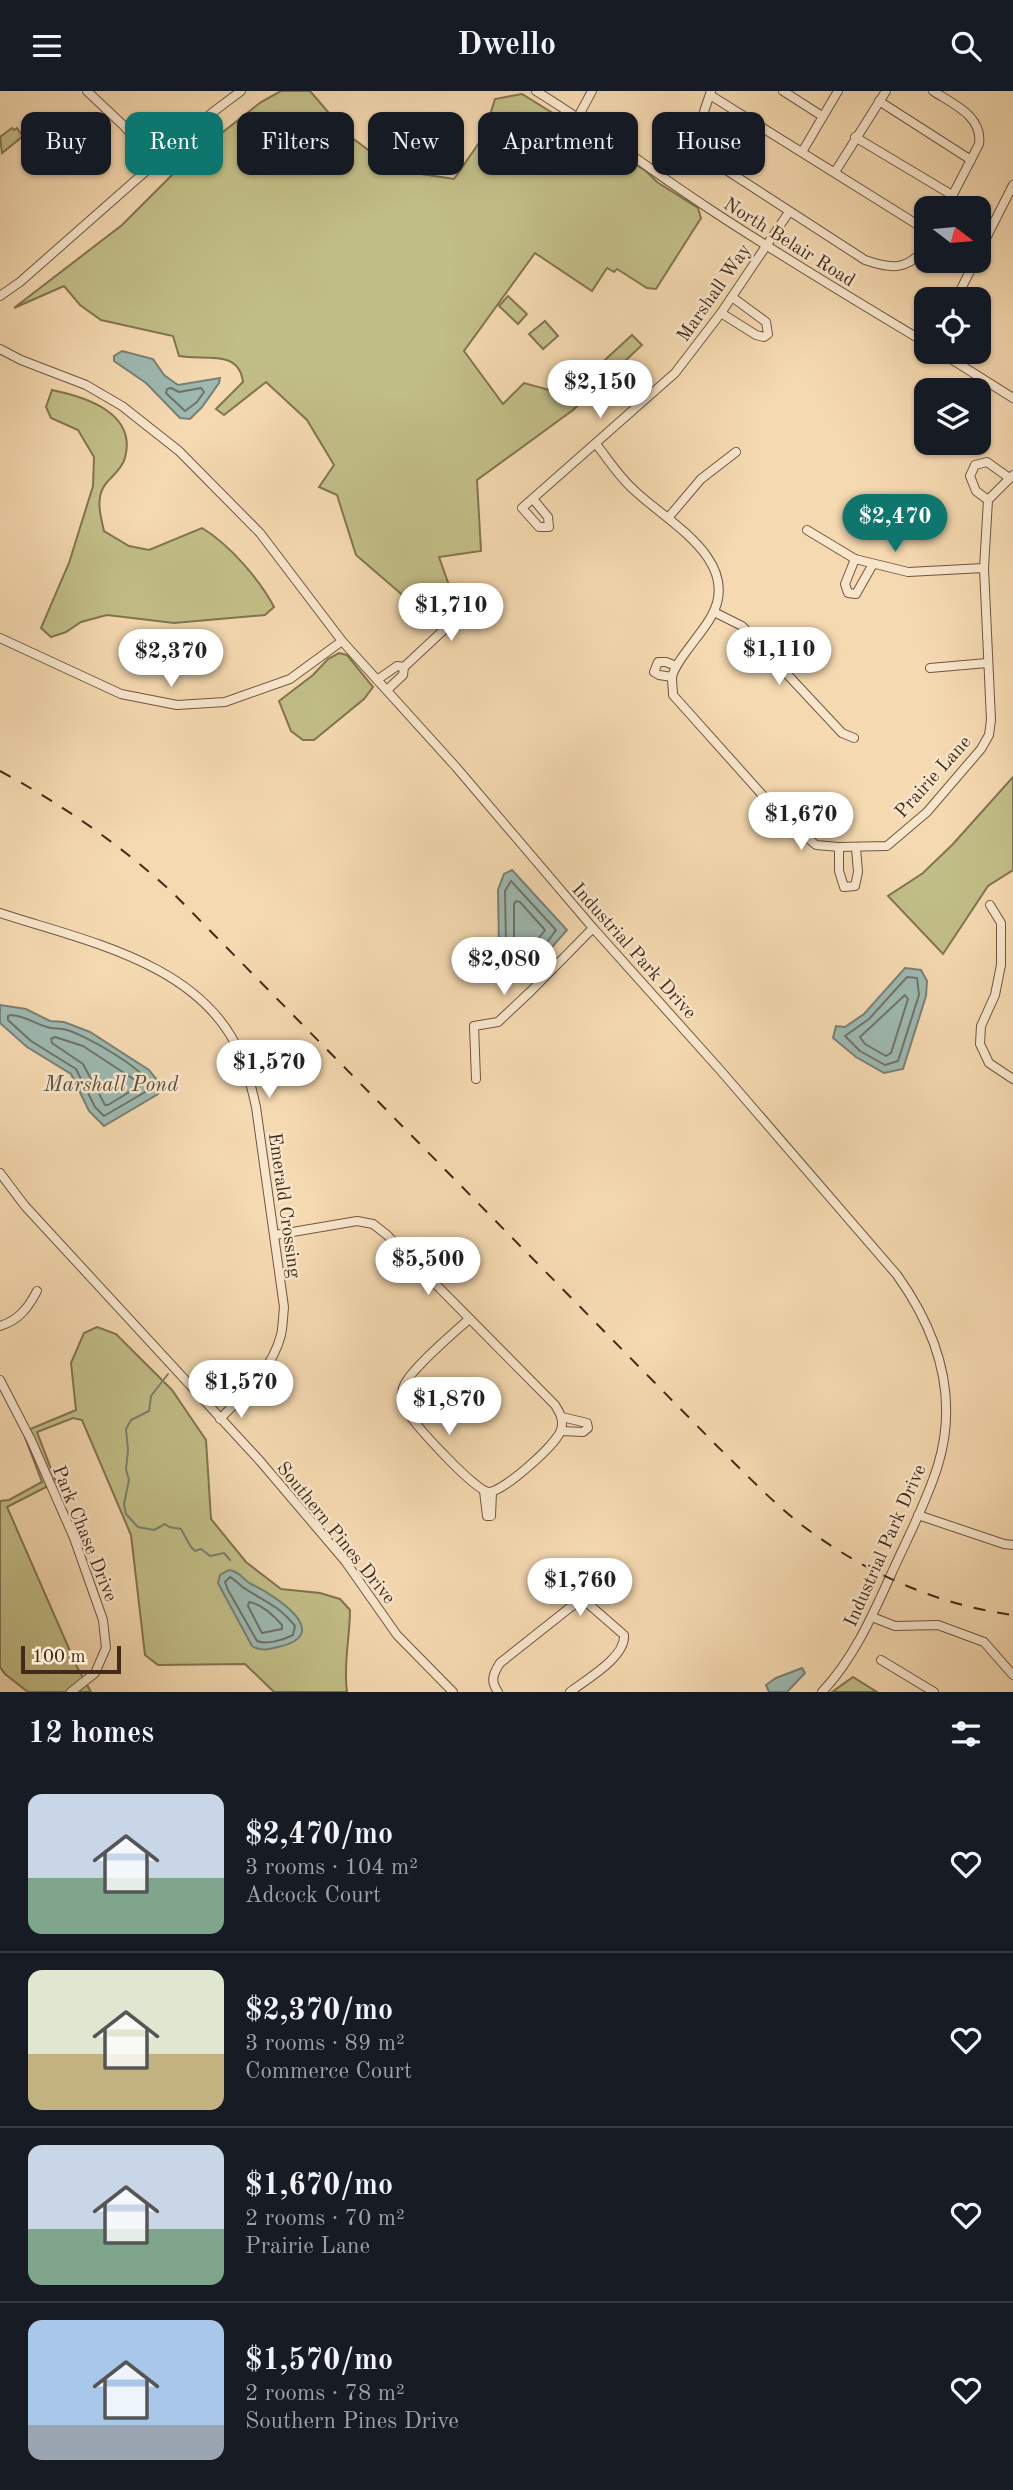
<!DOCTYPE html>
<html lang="en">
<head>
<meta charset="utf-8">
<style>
	body { margin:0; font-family:"Old Standard TT",serif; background:#20242c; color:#f1f3f6; height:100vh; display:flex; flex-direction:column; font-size:26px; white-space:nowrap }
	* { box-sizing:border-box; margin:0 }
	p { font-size:23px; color:#9ea1a6 }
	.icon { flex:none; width:38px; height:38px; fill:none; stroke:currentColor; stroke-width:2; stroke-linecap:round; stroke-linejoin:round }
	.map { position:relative; height:1601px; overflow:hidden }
	.sheet { display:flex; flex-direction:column; background:#171b24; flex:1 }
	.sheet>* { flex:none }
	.top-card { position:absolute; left:21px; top:21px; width:971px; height:63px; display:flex; gap:14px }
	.needle { width:46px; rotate:106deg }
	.buttons { position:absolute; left:914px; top:105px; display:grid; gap:14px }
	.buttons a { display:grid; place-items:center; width:77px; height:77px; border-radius:14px; background:#171b24; box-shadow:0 2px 5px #0004; font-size:35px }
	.scale { position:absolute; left:21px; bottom:18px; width:100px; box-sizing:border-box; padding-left:7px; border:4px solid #432a1b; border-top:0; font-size:19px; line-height:24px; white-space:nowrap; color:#432a1b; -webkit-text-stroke:5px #f8e6cc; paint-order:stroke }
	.price { position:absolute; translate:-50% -60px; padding:0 16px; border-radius:24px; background:#fff; color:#222; font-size:23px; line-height:46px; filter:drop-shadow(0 2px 4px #0008) }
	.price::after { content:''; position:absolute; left:50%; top:42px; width:21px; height:16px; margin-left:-10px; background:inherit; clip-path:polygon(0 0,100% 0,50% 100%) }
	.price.on { background:#0f766e; color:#fff }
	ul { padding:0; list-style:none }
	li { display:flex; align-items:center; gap:21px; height:175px; padding:0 28px }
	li+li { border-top:2px solid #363941 }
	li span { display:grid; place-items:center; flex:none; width:196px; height:140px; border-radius:14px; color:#555 }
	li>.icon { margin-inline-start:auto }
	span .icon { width:84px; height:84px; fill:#fffc; stroke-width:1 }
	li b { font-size:30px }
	h2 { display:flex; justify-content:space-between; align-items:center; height:84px; padding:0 28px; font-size:30px }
	.tag { padding:0 24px; border-radius:14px; background:#171b24; box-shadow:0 2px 5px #0004; font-size:24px; line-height:63px }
	.tag.on { background:#0f766e; color:#fff }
	header { display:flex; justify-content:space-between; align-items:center; height:91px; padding:0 28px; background:#171b24; font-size:32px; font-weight:700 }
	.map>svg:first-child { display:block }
	.green { fill:#c2be87; stroke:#827451; stroke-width:2 }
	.water { fill:#9db9b1; stroke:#798075; stroke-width:2 }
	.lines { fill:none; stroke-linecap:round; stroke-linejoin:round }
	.shore { stroke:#707266; stroke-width:2 }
	.stream { stroke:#798075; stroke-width:2 }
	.minor-casing { stroke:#705640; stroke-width:10 }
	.minor { stroke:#f8e6cc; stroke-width:8 }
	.rail { stroke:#432a1b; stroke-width:2; stroke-dasharray:12 12; stroke-linecap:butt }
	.labels { text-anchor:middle; stroke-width:5; stroke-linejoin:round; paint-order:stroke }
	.street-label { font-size:19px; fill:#432a1b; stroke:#f8e6cc }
	.water-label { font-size:21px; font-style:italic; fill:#5a4e40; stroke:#f8e6cc }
</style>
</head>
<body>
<header><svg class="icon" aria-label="menu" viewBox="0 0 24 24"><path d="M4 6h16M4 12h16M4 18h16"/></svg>Dwello<svg class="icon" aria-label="search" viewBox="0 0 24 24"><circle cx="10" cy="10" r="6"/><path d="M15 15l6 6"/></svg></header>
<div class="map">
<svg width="1013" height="1601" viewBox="0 0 1013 1601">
	<rect width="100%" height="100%" fill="#f5d9b0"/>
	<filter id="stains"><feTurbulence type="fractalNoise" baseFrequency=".00286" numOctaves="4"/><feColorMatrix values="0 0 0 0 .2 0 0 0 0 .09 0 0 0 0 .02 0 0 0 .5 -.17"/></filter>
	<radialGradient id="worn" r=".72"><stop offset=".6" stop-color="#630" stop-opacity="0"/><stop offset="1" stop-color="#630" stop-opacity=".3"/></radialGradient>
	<!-- green -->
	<g class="green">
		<path d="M281,0H310L347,43L395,79L454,88L483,46L495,8L522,3L646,80L657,91L698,117L701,127L656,198L647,197L617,178L614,181L607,177L592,200L535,162L464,260L503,313L524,292L567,304L632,244L642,254L573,319L477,389L481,460L439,466L457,517L436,533L356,464L337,404L319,396L334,374L307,329L266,291L224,324L216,318L243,291C239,257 203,270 179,265L173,245L101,229L80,214L64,195L14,217L122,134L186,70L261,11Z"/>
		<polygon points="12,37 14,39 17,37 23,45 2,62 0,46"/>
		<polygon points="508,205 527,223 518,233 499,215"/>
		<polygon points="545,230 558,245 543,258 529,243"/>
		<path d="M52,299C86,306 137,322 125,367C121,381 108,387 103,397C96,410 101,427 104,440L129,455L149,459L202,437C229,453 260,489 274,516L265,524L174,532L107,524L81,531L66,541L51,546L41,537L69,472L93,395L94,366L78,339L51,327L46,316Z"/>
		<polygon points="339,562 347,564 373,596 364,608 314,649 303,649 291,640 279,610 313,584 328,568"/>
		<polygon points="1013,686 1013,779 988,795 943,863 888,805 923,782 953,753"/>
		<path d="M97,1236L116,1243L172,1299L206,1349L211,1428L246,1471L281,1498L320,1502L340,1508L350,1519C350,1546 343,1574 347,1601H274L245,1573L158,1574L145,1564L131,1444L82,1329L73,1327L37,1341L56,1391L7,1416L77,1576L91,1601H28L5,1583L0,1576V1410L9,1409L42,1391L23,1341L76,1319L71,1272L84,1242Z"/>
		<polygon points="853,1586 877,1601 832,1601"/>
	</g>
	<!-- water -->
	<g class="water">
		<polygon points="122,260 153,268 164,284 178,294 220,287 219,292 202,316 190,328 180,327 146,292 114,270 114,265"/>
		<polygon points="512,779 567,839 546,863 523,881 509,870 499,858 498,799 504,783"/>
		<polygon points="905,877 921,879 927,890 926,905 903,978 884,982 856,966 833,947 836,935 845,936 864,923"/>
		<polygon points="0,914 26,918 50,930 64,931 90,941 149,979 161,994 158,1003 104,1035 89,1020 71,983 27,956 0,932"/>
		<path d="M229,1479C240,1480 243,1489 251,1493C274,1504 336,1543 278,1556C269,1558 261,1561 252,1555L218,1492L220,1484Z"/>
		<polygon points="802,1577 805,1582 787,1601 769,1601 766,1594 776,1587"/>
	</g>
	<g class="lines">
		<!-- shore -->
		<g class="shore">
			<polygon points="171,297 179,301 201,297 204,301 197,311 185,320 166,302 167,298"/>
			<polygon points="511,790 556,839 542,858 523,871 514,865 506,854 505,800"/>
			<polygon points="516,810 520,811 545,839 535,852 523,860 514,851 514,813"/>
			<polygon points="907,886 917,887 919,904 898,970 885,974 860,960 845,945 869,928"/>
			<polygon points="905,904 908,908 891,962 886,965 865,953 860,946"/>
			<path d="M11,924C25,925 34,932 47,936C52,938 58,937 63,938C83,942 147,979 152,997L104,1025L95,1016L76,978L31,950L8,929V925Z"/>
			<polygon points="55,946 83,955 138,991 139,995 108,1014 105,1014 83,973 52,952 51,948"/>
			<path d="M230,1486C236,1489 238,1493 244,1497C265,1511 277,1513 295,1535L293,1544C283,1549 267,1554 257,1550L228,1499L225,1491Z"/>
			<path d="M249,1511C262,1513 273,1524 282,1534V1538L262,1542L248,1515Z"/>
		</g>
		<!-- stream -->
		<polyline class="stream" points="168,1283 151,1305 149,1320 131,1329 126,1338 128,1359 126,1378 129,1389 124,1413 126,1423 138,1436 154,1439 165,1433 169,1436 181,1438 191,1456 195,1460 201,1458 210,1465 224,1462 230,1469"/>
		<defs>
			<g id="minor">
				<polyline points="87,0 123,34 157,72"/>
				<path d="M536,0C595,36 650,79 708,117C779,164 853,208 926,252"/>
				<path d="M711,0C704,22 693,43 703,64L865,169C891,178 907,180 926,156"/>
				<polyline points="783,0 822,25"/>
				<path d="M933,0C953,13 983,25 979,53L946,117"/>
				<polyline points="710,4 926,139"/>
				<polyline points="879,10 971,69"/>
				<polyline points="578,26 592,0"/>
				<polyline points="855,46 952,104"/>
				<polyline points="802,61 838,0"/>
				<polyline points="835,81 886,0"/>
				<polyline points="978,163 1013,94"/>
				<polyline points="0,205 20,191 213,21 241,0"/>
				<polyline points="956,208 975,170"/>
				<polyline points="721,222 756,244 764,246 768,243 766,231 732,206"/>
				<path d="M0,258L21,269L86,294L122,315L179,360L260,442L342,550L456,676L593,837L721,980L897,1184C937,1240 959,1305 938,1374C927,1410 909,1444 894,1477C874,1521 855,1566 822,1601"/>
				<polyline points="940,261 1013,307"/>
				<path d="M596,353C608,368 619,386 634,399C666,430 742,469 712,524C704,541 673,572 672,587C672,592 673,598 673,604L783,727L816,754L839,756L887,755L927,721L981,658L989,644L991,629L984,477L988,409L1013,384"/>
				<polyline points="533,408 548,426 549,436 539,436 522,417 675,282 721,222 789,121"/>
				<polyline points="988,409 976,400 970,385 975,374 987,371 1008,386"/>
				<polyline points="668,427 701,388 736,361"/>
				<polyline points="807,439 855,468 908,481 984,477"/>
				<polyline points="855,468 845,493 848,502 856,503 873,473"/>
				<polyline points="714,521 742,535 842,642 854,647"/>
				<polyline points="0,547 121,603 177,614 225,611 290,588 342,550"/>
				<polyline points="930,577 987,572"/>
				<polyline points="672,586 659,584 654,581 658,571 666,571 676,575"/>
				<polyline points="377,589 397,575 404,576"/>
				<polyline points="387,599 403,584 404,576 479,506"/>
				<polyline points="839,756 839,780 844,796 855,795 858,781 856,757"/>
				<polyline points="990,814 1001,832 1001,874 995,904 981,935 980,953 989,972 1013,988"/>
				<path d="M0,822C85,850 203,872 241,965C248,981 252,998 256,1016L284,1216C283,1225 283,1235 281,1244C272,1279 244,1303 220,1328"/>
				<polyline points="476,988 474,935 498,931 531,900 593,837"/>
				<polyline points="0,1082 25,1115 260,1370 345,1470 397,1544 453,1601"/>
				<path d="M275,1144L357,1130L373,1133L387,1144L555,1314C560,1322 564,1329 561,1339C557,1353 503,1401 489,1401C476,1401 417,1336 409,1323C404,1316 401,1306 403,1297C407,1281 455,1241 469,1228"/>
				<path d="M0,1235C19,1229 28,1217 37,1200"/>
				<polyline points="0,1289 31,1349 74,1447 103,1529 106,1557 95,1582 71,1601"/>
				<polyline points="561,1340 583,1341 588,1337 587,1332 562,1326"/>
				<polyline points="484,1400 487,1425 491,1425 492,1401"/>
				<polyline points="918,1424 1004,1453 1013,1454"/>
				<polyline points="872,1526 895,1535 938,1534 984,1551 1013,1584"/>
				<polyline points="881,1569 934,1601"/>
				<path d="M498,1601C490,1590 493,1583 500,1572L577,1511L585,1510L624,1544C626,1566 587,1588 570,1601"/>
			</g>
		</defs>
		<!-- minor casing -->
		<use href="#minor" class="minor-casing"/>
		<!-- minor -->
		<use href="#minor" class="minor"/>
		<!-- rail -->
		<path class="rail" d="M0,680C63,714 119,753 172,801L717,1355C745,1382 772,1411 803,1435C864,1481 937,1514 1013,1524"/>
	</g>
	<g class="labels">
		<!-- street labels -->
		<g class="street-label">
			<text transform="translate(790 150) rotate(32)" y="7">North Belair Road</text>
			<text transform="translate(713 201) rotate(-55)" y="7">Marshall Way</text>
			<text transform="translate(932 685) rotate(-48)" y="7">Prairie Lane</text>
			<text transform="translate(635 859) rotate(48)" y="7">Industrial Park Drive</text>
			<text transform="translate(286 1114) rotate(82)" y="7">Emerald Crossing</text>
			<text transform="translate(337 1441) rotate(51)" y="7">Southern Pines Drive</text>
			<text transform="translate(86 1442) rotate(68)" y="7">Park Chase Drive</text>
			<text transform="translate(884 1454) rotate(-66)" y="7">Industrial Park Drive</text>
		</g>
		<!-- water labels -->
		<g class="water-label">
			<text x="111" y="1000">Marshall Pond</text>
		</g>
	</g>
	<rect width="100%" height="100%" filter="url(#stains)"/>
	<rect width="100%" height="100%" fill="url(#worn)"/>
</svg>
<div class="buttons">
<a><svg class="needle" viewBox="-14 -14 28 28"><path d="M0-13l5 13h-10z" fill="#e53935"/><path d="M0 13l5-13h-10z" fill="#9ea1a6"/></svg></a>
<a><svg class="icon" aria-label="locate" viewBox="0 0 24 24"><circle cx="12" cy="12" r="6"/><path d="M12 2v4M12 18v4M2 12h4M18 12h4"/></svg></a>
<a><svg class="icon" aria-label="layers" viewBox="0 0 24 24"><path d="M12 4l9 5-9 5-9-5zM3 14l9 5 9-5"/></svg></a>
</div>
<div class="scale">100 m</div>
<b class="price" style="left:600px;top:329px">$2,150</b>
<b class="price on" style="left:895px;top:463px">$2,470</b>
<b class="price" style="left:451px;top:552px">$1,710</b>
<b class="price" style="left:779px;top:596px">$1,110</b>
<b class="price" style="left:171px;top:598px">$2,370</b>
<b class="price" style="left:801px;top:761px">$1,670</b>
<b class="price" style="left:504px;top:906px">$2,080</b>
<b class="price" style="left:269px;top:1009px">$1,570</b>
<b class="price" style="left:428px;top:1206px">$5,500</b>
<b class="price" style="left:241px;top:1329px">$1,570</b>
<b class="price" style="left:449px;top:1346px">$1,870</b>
<b class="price" style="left:580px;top:1527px">$1,760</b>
<div class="top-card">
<a class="tag">Buy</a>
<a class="tag on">Rent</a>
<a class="tag">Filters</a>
<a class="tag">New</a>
<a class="tag">Apartment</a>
<a class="tag">House</a>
</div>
</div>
<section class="sheet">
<h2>12 homes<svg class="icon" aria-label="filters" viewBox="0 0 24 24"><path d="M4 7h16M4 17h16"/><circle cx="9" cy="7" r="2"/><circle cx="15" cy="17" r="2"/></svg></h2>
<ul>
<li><span style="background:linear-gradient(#c9d6e8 60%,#7fa58c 0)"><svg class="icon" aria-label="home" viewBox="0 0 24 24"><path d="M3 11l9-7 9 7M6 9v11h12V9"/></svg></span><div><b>$2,470/mo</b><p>3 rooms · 104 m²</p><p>Adcock Court</p></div><svg class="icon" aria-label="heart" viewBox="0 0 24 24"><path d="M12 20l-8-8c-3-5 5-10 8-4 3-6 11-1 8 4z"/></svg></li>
<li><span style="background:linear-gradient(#dfe7d0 60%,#c2b280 0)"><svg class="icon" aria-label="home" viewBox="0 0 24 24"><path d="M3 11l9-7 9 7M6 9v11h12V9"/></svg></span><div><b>$2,370/mo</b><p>3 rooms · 89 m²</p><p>Commerce Court</p></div><svg class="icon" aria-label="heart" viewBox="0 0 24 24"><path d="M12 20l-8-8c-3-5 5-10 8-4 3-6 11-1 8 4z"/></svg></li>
<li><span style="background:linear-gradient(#c9d6e8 60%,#7fa58c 0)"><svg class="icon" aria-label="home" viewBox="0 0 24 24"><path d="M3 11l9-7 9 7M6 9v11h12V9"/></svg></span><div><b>$1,670/mo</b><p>2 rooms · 70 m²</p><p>Prairie Lane</p></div><svg class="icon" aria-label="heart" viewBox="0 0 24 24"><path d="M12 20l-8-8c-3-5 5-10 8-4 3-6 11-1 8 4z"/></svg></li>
<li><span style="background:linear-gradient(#a9c7e8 75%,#9aa5b1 0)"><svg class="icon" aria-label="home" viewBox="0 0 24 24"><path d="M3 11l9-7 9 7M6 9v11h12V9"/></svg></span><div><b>$1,570/mo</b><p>2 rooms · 78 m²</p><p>Southern Pines Drive</p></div><svg class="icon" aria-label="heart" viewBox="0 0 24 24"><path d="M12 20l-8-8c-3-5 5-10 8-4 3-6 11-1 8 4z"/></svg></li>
</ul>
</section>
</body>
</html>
